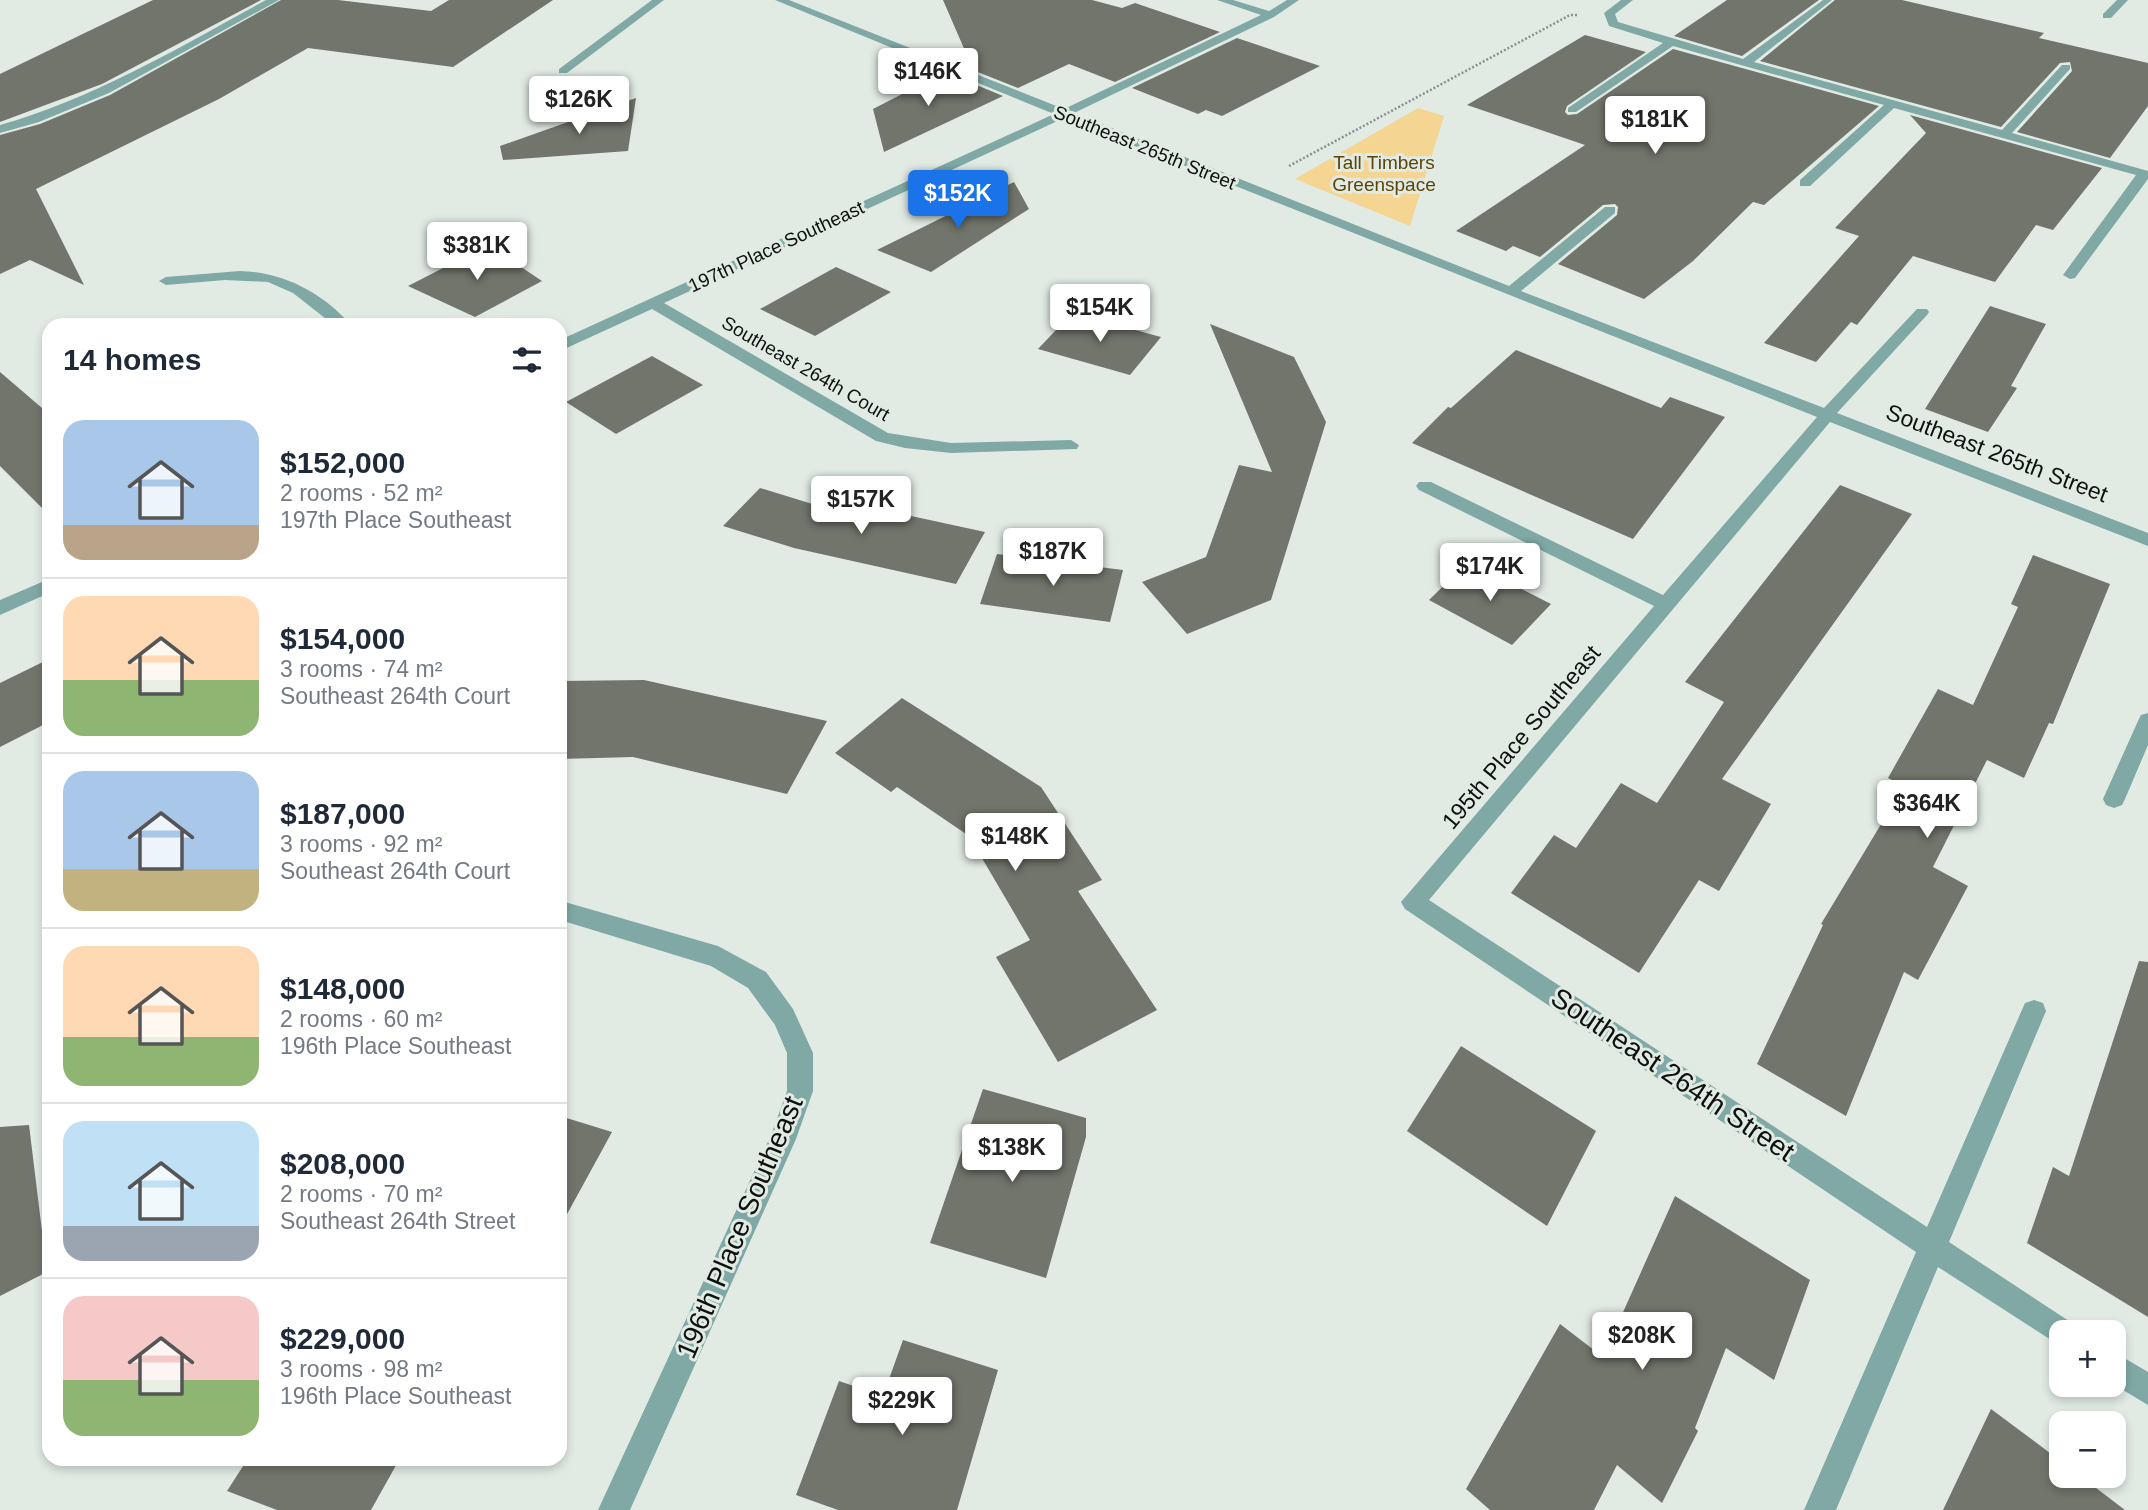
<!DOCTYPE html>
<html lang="en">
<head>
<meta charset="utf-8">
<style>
	body { margin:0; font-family:Arial,sans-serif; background:#f6f6f7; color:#1f2937; height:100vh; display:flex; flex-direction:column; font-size:26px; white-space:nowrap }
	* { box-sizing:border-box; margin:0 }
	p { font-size:23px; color:#747a83 }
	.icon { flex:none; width:38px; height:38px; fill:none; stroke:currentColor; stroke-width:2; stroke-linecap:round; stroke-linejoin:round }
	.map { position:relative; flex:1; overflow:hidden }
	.details { position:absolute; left:42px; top:318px; width:525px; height:1148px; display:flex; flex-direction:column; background:#fff; border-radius:21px; box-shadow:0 4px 10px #0003 }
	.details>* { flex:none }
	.fabs { position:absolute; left:2049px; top:1320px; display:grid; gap:14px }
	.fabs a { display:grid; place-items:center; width:77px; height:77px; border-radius:14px; background:#fff; box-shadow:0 4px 10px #0003; font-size:35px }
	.price { position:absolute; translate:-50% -60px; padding:0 16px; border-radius:7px; background:#fff; color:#222; font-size:23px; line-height:46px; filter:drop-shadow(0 2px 4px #0008) }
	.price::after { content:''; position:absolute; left:50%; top:42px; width:21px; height:16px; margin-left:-10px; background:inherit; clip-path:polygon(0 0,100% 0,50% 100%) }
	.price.selected { background:#1a73e8; color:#fff }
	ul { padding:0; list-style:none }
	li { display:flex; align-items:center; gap:21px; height:175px; padding:0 21px }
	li+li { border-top:2px solid #e0e1e3 }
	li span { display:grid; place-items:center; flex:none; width:196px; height:140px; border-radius:21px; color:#555 }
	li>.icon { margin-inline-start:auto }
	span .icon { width:84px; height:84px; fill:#fffc; stroke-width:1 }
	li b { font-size:30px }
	h2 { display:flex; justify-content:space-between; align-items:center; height:84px; padding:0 21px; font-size:30px }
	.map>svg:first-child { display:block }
	.green { fill:#f4d591 }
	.building { fill:#72756b }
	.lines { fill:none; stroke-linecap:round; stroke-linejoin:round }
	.path { stroke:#8b928d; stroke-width:2.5; stroke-dasharray:2 2; stroke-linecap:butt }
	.street { fill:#80a9a6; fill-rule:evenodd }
	.labels { text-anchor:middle; stroke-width:6; stroke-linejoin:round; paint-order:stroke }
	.far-street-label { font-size:19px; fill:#0e110f; stroke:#e1ebe4 }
	.far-park-label { font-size:19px; fill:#5b4509; stroke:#e1ebe4 }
	.street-label { font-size:23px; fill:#0e110f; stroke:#e1ebe4 }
	.near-street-label { font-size:28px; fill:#0e110f; stroke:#e1ebe4 }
</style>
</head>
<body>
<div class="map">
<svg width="2148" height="1510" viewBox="0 0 2148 1510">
	<rect width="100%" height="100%" fill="#e1ebe4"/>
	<!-- green -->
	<polygon class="green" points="1418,108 1444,116 1410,226 1295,179"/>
	<!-- building -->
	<g class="building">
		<polygon points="153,0 261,0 102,84 0,122 0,74"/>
		<polygon points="281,0 338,0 431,11 449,0 553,0 453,67 308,48 219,99 36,189 84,285 30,260 0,274 0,135 40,124 110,95"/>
		<polygon points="943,0 1092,0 1122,8 1135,3 1220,32 1115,82 1069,64 1018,88 960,65 969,60"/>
		<polygon points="1727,0 1819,0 1742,56 1674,36"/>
		<polygon points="1835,0 1902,0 2044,33 2039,38 2148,63 2148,106 2110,158 2017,132 2072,71 2070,62 2060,63 2001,127 1760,61"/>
		<polygon points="1585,35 1646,52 1567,106 1565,112 1568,115 1577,114 1673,49 1879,106 1764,205 1753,202 1693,261 1644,299 1558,264 1617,215 1618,207 1615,204 1603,205 1540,257 1513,246 1506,251 1456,231 1585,145 1467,105"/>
		<polygon points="1237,38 1320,66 1222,116 1206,110 1198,114 1132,88"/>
		<polygon points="945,72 1003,96 884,152 873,109"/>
		<polygon points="636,98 628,151 503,160 500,146"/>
		<polygon points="1910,115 2102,168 2053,230 2036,225 1995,282 1913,256 1857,325 1851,322 1816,362 1764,343 1859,236 1835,228 1926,133"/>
		<polygon points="1014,182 1029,209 931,272 877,250"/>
		<polygon points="488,245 542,281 475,317 408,286"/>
		<polygon points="836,267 891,292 815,336 760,309"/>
		<polygon points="1990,306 2046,324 2011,386 2017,388 1988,432 1925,409"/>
		<polygon points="1072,313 1161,337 1130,375 1038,349"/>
		<polygon points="1210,324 1294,357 1326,422 1271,600 1187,634 1142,582 1206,557 1239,465 1272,472"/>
		<polygon points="1516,350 1661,408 1670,397 1725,417 1633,539 1412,443 1448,407 1451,408"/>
		<polygon points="652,356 703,385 616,434 566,402"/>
		<polygon points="0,372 49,414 49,515 0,466"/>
		<polygon points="1840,485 1912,514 1722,779 1771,804 1719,891 1699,880 1639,973 1511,893 1554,835 1576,848 1621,783 1657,803 1724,702 1685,682"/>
		<polygon points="760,488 858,518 865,506 985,532 956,584 794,548 723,526"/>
		<polygon points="997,554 1123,570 1110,622 980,604"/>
		<polygon points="2033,555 2110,584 2053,724 2049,723 2024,778 1987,760 1933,867 1968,886 1918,980 1904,972 1846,1116 1757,1064 1823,925 1821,924 1904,786 1888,778 1938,689 1973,705 2018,607 2011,604"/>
		<polygon points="1468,562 1551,604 1512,645 1429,600"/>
		<polygon points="49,659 49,722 0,747 0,683"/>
		<polygon points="644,680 827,721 787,794 633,757 560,759 560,681"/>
		<polygon points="902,698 1041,787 1102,880 1078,891 1157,1010 1058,1062 996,957 1030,940 969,836 897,787 891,792 835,753"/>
		<polygon points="2139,961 2148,962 2148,1317 2027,1243 2053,1167 2069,1176"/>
		<polygon points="1461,1046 1596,1131 1547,1226 1407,1131"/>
		<polygon points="983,1089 1086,1118 1086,1137 1046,1278 930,1243"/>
		<polygon points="560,1116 612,1132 560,1227"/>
		<polygon points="29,1125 47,1272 0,1296 0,1127"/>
		<polygon points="1675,1196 1810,1280 1774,1380 1726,1348 1695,1428 1698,1431 1662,1503 1617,1465 1594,1510 1490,1510 1466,1489 1560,1324 1603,1357"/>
		<polygon points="903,1340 998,1370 957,1510 838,1510 796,1495 839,1381 883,1396"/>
		<polygon points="1991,1409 2062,1462 2062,1475 2079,1475 2125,1510 1943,1510"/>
		<polygon points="247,1460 399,1460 371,1510 277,1510 227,1491"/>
	</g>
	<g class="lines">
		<!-- path -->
		<polyline class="path" points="1289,166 1570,15 1578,15"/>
		<!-- street -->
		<g class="street">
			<path d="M266,0H279L109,93L39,122L0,133V125C95,98 180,47 266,0Z"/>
			<polygon points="652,0 664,0 567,73 559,73 559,69"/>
			<polygon points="775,0 789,0 1064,109 1261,15 1217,0 1233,0 1269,11 1287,0 1299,0 1274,17 1074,113 1509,286 1605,207 1615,207 1615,213 1521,291 1824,408 1917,309 1927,309 1929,312 1927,315 1837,413 2148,533 2148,546 1830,422 1429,900 1927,1227 2025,1003 2034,1000 2043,1003 2046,1011 1949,1242 2072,1323 2076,1332 2062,1332 2062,1347 1938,1267 1836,1510 1804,1510 1916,1252 1405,909 1401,902 1654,606 1419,490 1416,486 1419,482 1431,482 1663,595 1817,417 1064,118 664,303 888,433 951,443 1071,440 1079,445 1077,449 951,453 905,448 876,441 652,309 560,351 560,340 1054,114"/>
			<polygon points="1621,0 1633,0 1615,14 1618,22 1743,59 1823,0 1832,0 1754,62 2002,130 2062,65 2070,65 2070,69 2012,133 2148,171 2148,179 2075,278 2070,279 2063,275 2136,175 1894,108 1810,186 1800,186 1800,180 1884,105 1673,46 1576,112 1568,112 1568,108 1663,43 1609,26 1604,13"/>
			<polygon points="2117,0 2128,0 2111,18 2103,18 2103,14"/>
			<path d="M240,271C284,272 323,293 352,326H335L293,293L268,282L225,280L166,285L159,281L166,277Z"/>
			<polygon points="49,579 49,593 0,615 0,600"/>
			<polygon points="2148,713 2148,745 2125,799 2122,805 2114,808 2106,805 2103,799 2138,721 2141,715"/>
			<polygon points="565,902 718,946 766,972 793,1009 813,1053 813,1091 796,1139 630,1510 598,1510 771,1135 787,1091 787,1053 775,1025 748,988 711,966 560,920 560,904"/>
			<polygon points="2114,1352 2148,1372 2148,1405 2113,1384"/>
		</g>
	</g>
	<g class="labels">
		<!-- far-street labels -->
		<g class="far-street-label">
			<text transform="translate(1145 147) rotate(22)" y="7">Southeast 265th Street</text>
			<text transform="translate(776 246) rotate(-25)" y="7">197th Place Southeast</text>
			<text transform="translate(806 368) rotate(30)" y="7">Southeast 264th Court</text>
		</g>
		<!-- far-park labels -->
		<g class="far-park-label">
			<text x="1384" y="169">Tall Timbers<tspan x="1384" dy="22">Greenspace</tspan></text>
		</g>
		<!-- street labels -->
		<g class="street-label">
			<text transform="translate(1997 453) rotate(21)" y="8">Southeast 265th Street</text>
			<text transform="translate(1521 737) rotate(-50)" y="8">195th Place Southeast</text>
		</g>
		<!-- near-street labels -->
		<g class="near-street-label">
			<text transform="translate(1673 1074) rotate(34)" y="10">Southeast 264th Street</text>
			<text transform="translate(739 1227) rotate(-67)" y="10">196th Place Southeast</text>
		</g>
	</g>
</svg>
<div class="fabs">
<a>+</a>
<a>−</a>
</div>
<b class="price" style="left:928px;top:108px">$146K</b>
<b class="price" style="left:579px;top:136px">$126K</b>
<b class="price" style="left:1655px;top:156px">$181K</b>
<b class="price selected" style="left:958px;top:230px">$152K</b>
<b class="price" style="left:477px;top:282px">$381K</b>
<b class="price" style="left:1100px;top:344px">$154K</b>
<b class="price" style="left:861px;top:536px">$157K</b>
<b class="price" style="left:1053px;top:588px">$187K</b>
<b class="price" style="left:1490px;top:603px">$174K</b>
<b class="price" style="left:1927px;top:840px">$364K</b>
<b class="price" style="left:1015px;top:873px">$148K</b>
<b class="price" style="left:1012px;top:1184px">$138K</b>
<b class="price" style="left:1642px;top:1372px">$208K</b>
<b class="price" style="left:902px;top:1437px">$229K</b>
<section class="details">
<h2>14 homes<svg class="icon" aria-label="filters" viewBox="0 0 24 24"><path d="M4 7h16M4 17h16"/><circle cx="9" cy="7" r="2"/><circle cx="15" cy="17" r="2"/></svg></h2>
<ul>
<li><span style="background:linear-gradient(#a9c7e8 75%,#b9a48a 0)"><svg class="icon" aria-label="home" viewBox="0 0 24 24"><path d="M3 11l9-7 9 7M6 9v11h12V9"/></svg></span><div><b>$152,000</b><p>2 rooms · 52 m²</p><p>197th Place Southeast</p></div></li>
<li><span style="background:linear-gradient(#ffd9b3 60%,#8fb573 0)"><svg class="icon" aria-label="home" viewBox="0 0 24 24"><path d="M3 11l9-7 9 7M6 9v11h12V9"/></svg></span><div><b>$154,000</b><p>3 rooms · 74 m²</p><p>Southeast 264th Court</p></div></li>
<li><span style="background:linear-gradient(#a9c7e8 70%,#c2b280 0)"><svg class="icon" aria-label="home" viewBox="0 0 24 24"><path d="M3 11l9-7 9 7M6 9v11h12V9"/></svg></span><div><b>$187,000</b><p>3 rooms · 92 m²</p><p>Southeast 264th Court</p></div></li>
<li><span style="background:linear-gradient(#ffd9b3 65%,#8fb573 0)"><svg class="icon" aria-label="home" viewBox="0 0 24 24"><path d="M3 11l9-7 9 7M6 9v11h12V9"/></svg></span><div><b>$148,000</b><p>2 rooms · 60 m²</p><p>196th Place Southeast</p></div></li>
<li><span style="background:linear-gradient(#bfe0f5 75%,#9aa5b1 0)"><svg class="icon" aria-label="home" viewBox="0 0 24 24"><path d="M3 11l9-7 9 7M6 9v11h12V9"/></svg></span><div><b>$208,000</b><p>2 rooms · 70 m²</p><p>Southeast 264th Street</p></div></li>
<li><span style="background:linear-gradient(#f6c9c9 60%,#8fb573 0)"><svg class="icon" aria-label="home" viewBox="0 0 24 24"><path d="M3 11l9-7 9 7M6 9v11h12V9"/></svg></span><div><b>$229,000</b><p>3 rooms · 98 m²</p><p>196th Place Southeast</p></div></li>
</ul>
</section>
</div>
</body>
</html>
